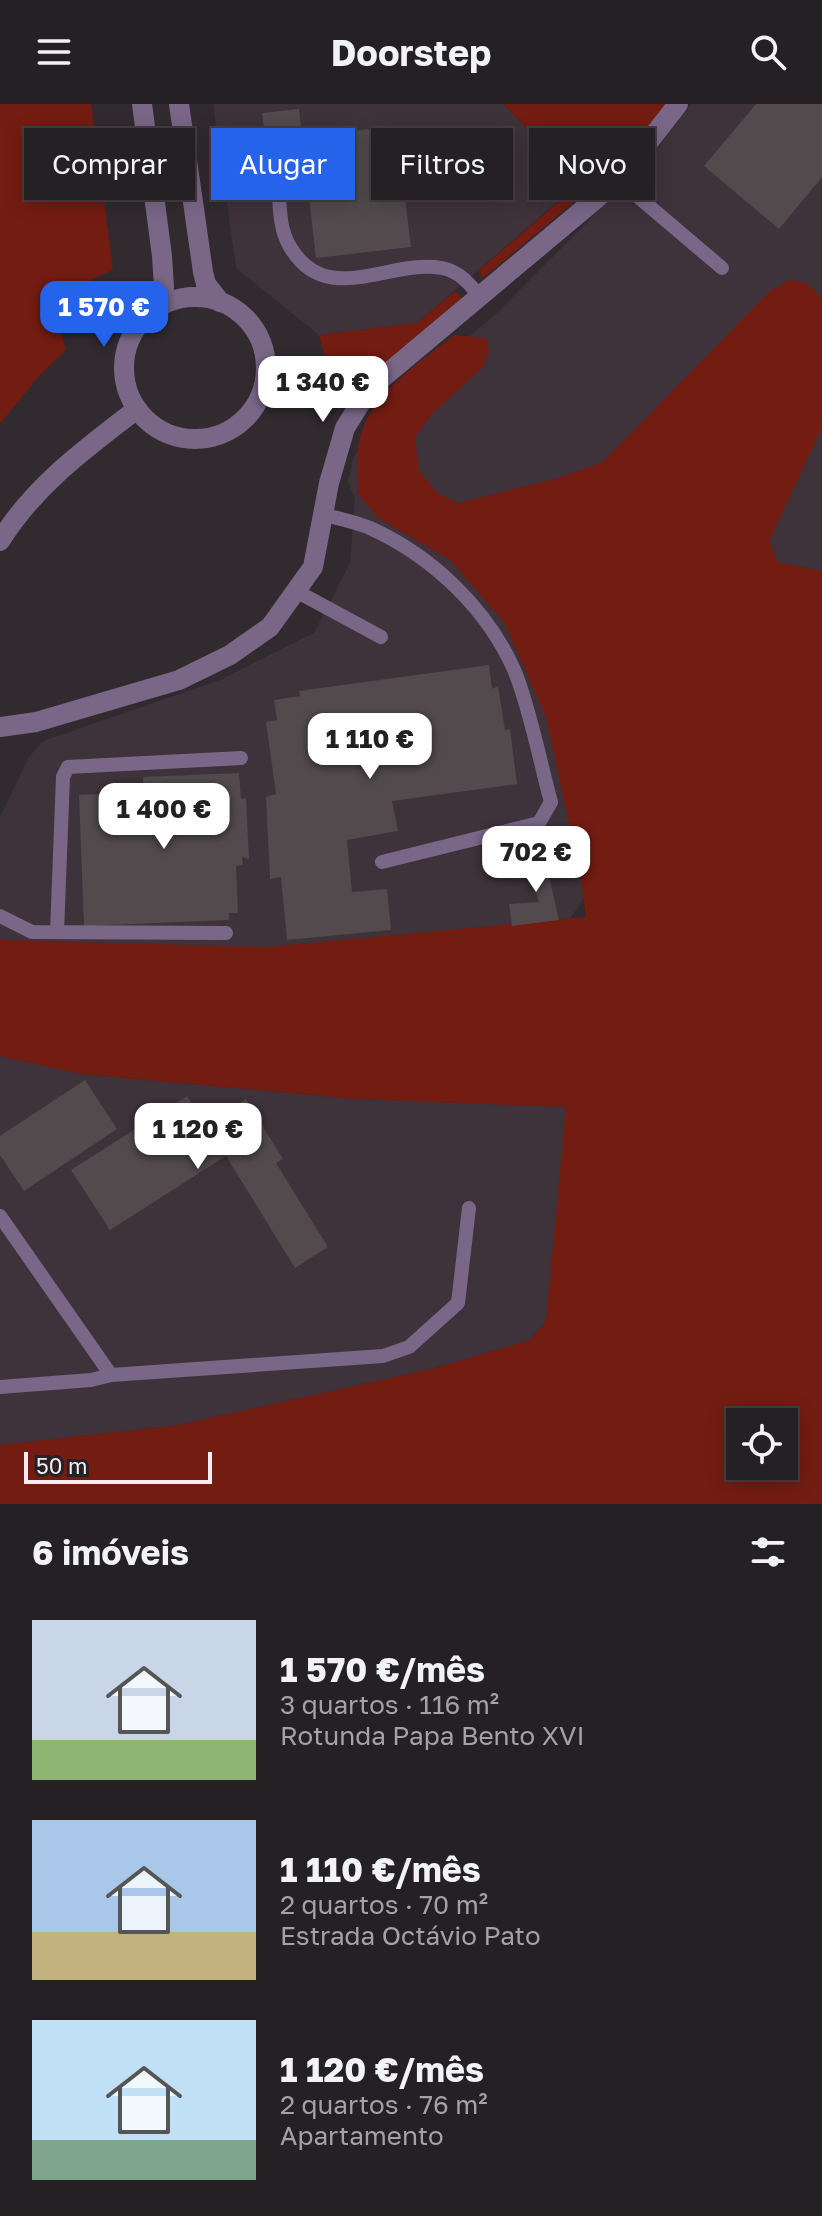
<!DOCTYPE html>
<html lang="pt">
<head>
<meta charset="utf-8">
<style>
	body { margin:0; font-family:"Golos Text",sans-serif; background:#2d282b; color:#f1f3f6; height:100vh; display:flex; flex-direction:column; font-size:30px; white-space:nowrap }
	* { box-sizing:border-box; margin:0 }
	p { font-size:26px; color:#a3a3a6 }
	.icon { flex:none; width:44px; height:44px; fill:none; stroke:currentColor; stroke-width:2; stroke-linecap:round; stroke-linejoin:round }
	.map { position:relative; height:1400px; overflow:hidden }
	.drawer { display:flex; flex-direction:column; background:#252023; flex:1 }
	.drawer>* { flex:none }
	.guide { position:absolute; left:24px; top:24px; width:774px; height:72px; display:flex; gap:16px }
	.controls { position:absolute; left:726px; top:1304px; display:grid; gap:16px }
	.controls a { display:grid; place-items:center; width:72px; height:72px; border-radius:0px; background:#252023; box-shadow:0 4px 20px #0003,0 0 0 2px #423e41; font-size:40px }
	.scale { position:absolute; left:24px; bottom:20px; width:188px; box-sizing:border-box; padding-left:8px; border:4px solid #f3eef1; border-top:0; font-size:22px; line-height:28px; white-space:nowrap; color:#f3eef1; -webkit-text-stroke:6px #272126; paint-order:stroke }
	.price { position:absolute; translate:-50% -68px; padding:0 18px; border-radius:16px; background:#fff; color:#222; font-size:26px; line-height:52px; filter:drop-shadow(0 2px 4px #0008) }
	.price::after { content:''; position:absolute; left:50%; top:48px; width:24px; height:18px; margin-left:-12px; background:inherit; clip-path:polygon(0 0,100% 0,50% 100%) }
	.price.current { background:#2563eb; color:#fff }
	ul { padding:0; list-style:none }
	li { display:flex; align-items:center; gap:24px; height:200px; padding:0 32px }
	li span { display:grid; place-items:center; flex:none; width:224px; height:160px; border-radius:0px; color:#555 }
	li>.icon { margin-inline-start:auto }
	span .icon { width:96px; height:96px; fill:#fffc; stroke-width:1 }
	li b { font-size:34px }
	h2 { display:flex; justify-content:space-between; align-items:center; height:96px; padding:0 32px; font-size:34px }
	.pill { padding:0 28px; border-radius:0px; background:#252023; box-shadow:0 4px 20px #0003,0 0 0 2px #423e41; font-size:28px; line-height:72px }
	.pill.current { background:#2563eb; color:#fff }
	header { display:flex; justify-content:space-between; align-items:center; height:104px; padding:0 32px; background:#252023; font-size:36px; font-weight:700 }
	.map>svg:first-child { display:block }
	.built { fill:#3e323b }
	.green { fill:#731c12; fill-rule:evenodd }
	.building { fill:#524a4c }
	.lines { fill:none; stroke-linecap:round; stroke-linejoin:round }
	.service { stroke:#7a6788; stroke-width:14 }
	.minor { stroke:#7a6788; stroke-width:20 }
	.tertiary { stroke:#7a6788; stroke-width:20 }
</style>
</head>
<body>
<header><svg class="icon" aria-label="menu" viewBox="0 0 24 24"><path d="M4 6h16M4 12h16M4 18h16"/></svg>Doorstep<svg class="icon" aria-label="search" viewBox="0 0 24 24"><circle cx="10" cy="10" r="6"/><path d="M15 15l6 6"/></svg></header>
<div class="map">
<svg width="822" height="1400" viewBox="0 0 822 1400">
	<rect width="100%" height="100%" fill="#312b2f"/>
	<!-- built -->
	<g class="built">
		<polygon points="213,0 504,0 578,80 417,219 319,231 236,164"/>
		<polygon points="691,0 822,0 822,478 570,549 594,779 564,824 271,853 0,843 0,713 29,653 43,637 220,576 314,529 350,459 355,395 348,378 353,354 388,300 495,211 647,58"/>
		<polygon points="0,952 81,970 355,995 567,1003 546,1217 530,1236 435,1264 178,1321 0,1341"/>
	</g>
	<!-- green -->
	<g class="green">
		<polygon points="0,0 91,0 113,165 53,196 66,246 38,273 0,320"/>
		<path d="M504,0H666C615,68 548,120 483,174L478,167L578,81Z"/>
		<path d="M790,176L807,179L822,194V324L769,437L778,458L822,467V1400H0V1341L178,1321L435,1264L530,1236L546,1217L566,1003L355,995L81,970L0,952V836L266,843L586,813L581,775L546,613L504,518L450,456L378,414L358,389C358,372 356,354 359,338C369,290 419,259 454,231L487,234L489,248L483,263L432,310L415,333L419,366L437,389L458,399L558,374L603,358L770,187ZM740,1318H784V1362H740Z"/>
		<polygon points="455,187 463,195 327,308 328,267 319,231 417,219"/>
	</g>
	<!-- building -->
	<g class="building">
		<polygon points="756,0 822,0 822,73 779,125 704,62"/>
		<polygon points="299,5 302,33 396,22 411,143 316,154 305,60 269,64 262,9"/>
		<polygon points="489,561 492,585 498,582 505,626 510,625 517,680 392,697 398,727 347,736 352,788 387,785 391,826 287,836 281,773 270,775 266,693 276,690 266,618 277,616 274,596 300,592 299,587"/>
		<polygon points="239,669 241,695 246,694 249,755 242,753 243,761 236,762 238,809 229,809 229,816 84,822 79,691 144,688 143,673"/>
		<polygon points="542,742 559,816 512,822 509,800 539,798 524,748"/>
		<polygon points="85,976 117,1025 24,1087 0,1051 0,1032"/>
		<polygon points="187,992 205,1020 246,995 283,1055 276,1059 328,1143 295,1164 226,1052 110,1126 71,1066"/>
	</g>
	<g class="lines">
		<!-- service -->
		<g class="service">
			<polyline points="616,74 722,164"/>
			<path d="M278,80C280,100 279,124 289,141C325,206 390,154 442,164C459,167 470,180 480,193"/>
			<path d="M323,410C339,415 355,418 370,424C432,452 488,505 515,568C530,605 540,658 551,698L539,719L382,758"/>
			<polyline points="296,487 381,533"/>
			<polyline points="0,812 32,828 226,829"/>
			<polyline points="57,828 63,673 68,663 241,654"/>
			<polyline points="0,1112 111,1271 383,1252 409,1243 458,1199 469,1104"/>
			<polyline points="0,1283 91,1276 111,1271"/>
		</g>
		<!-- minor -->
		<polyline class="minor" points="0,623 36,618 179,576 230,551 270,523 313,463 329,379 345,324 369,285 597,94 636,54 678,0"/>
		<!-- tertiary -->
		<g class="tertiary">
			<polyline points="142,0 162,152 164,183 158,203"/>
			<polyline points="179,0 203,168 206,180 220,198"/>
			<circle cx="195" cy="264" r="71"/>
			<path d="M0,437C35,381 85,345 137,305"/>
		</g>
	</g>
</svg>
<div class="controls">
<a><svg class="icon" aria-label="locate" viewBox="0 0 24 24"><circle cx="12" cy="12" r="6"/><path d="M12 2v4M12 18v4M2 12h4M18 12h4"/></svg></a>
</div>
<div class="scale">50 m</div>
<b class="price current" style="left:104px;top:245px">1 570 €</b>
<b class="price" style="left:323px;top:320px">1 340 €</b>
<b class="price" style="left:370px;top:677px">1 110 €</b>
<b class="price" style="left:164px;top:747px">1 400 €</b>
<b class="price" style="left:536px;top:790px">702 €</b>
<b class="price" style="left:198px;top:1067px">1 120 €</b>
<div class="guide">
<a class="pill">Comprar</a>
<a class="pill current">Alugar</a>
<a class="pill">Filtros</a>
<a class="pill">Novo</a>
</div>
</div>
<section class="drawer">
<h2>6 imóveis<svg class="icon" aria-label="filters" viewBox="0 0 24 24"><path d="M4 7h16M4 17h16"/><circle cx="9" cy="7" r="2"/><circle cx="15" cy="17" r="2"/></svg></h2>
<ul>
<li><span style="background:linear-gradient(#c9d6e8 75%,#8fb573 0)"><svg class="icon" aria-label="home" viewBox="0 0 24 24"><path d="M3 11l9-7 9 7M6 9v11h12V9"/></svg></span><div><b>1 570 €/mês</b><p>3 quartos · 116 m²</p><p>Rotunda Papa Bento XVI</p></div></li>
<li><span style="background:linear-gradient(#a9c7e8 70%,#c2b280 0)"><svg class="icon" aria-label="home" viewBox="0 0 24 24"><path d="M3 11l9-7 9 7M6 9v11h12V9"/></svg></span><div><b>1 110 €/mês</b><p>2 quartos · 70 m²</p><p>Estrada Octávio Pato</p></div></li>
<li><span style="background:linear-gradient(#bfe0f5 75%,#7fa58c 0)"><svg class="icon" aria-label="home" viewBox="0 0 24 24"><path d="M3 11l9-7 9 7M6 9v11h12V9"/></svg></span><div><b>1 120 €/mês</b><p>2 quartos · 76 m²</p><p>Apartamento</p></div></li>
</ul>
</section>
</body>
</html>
